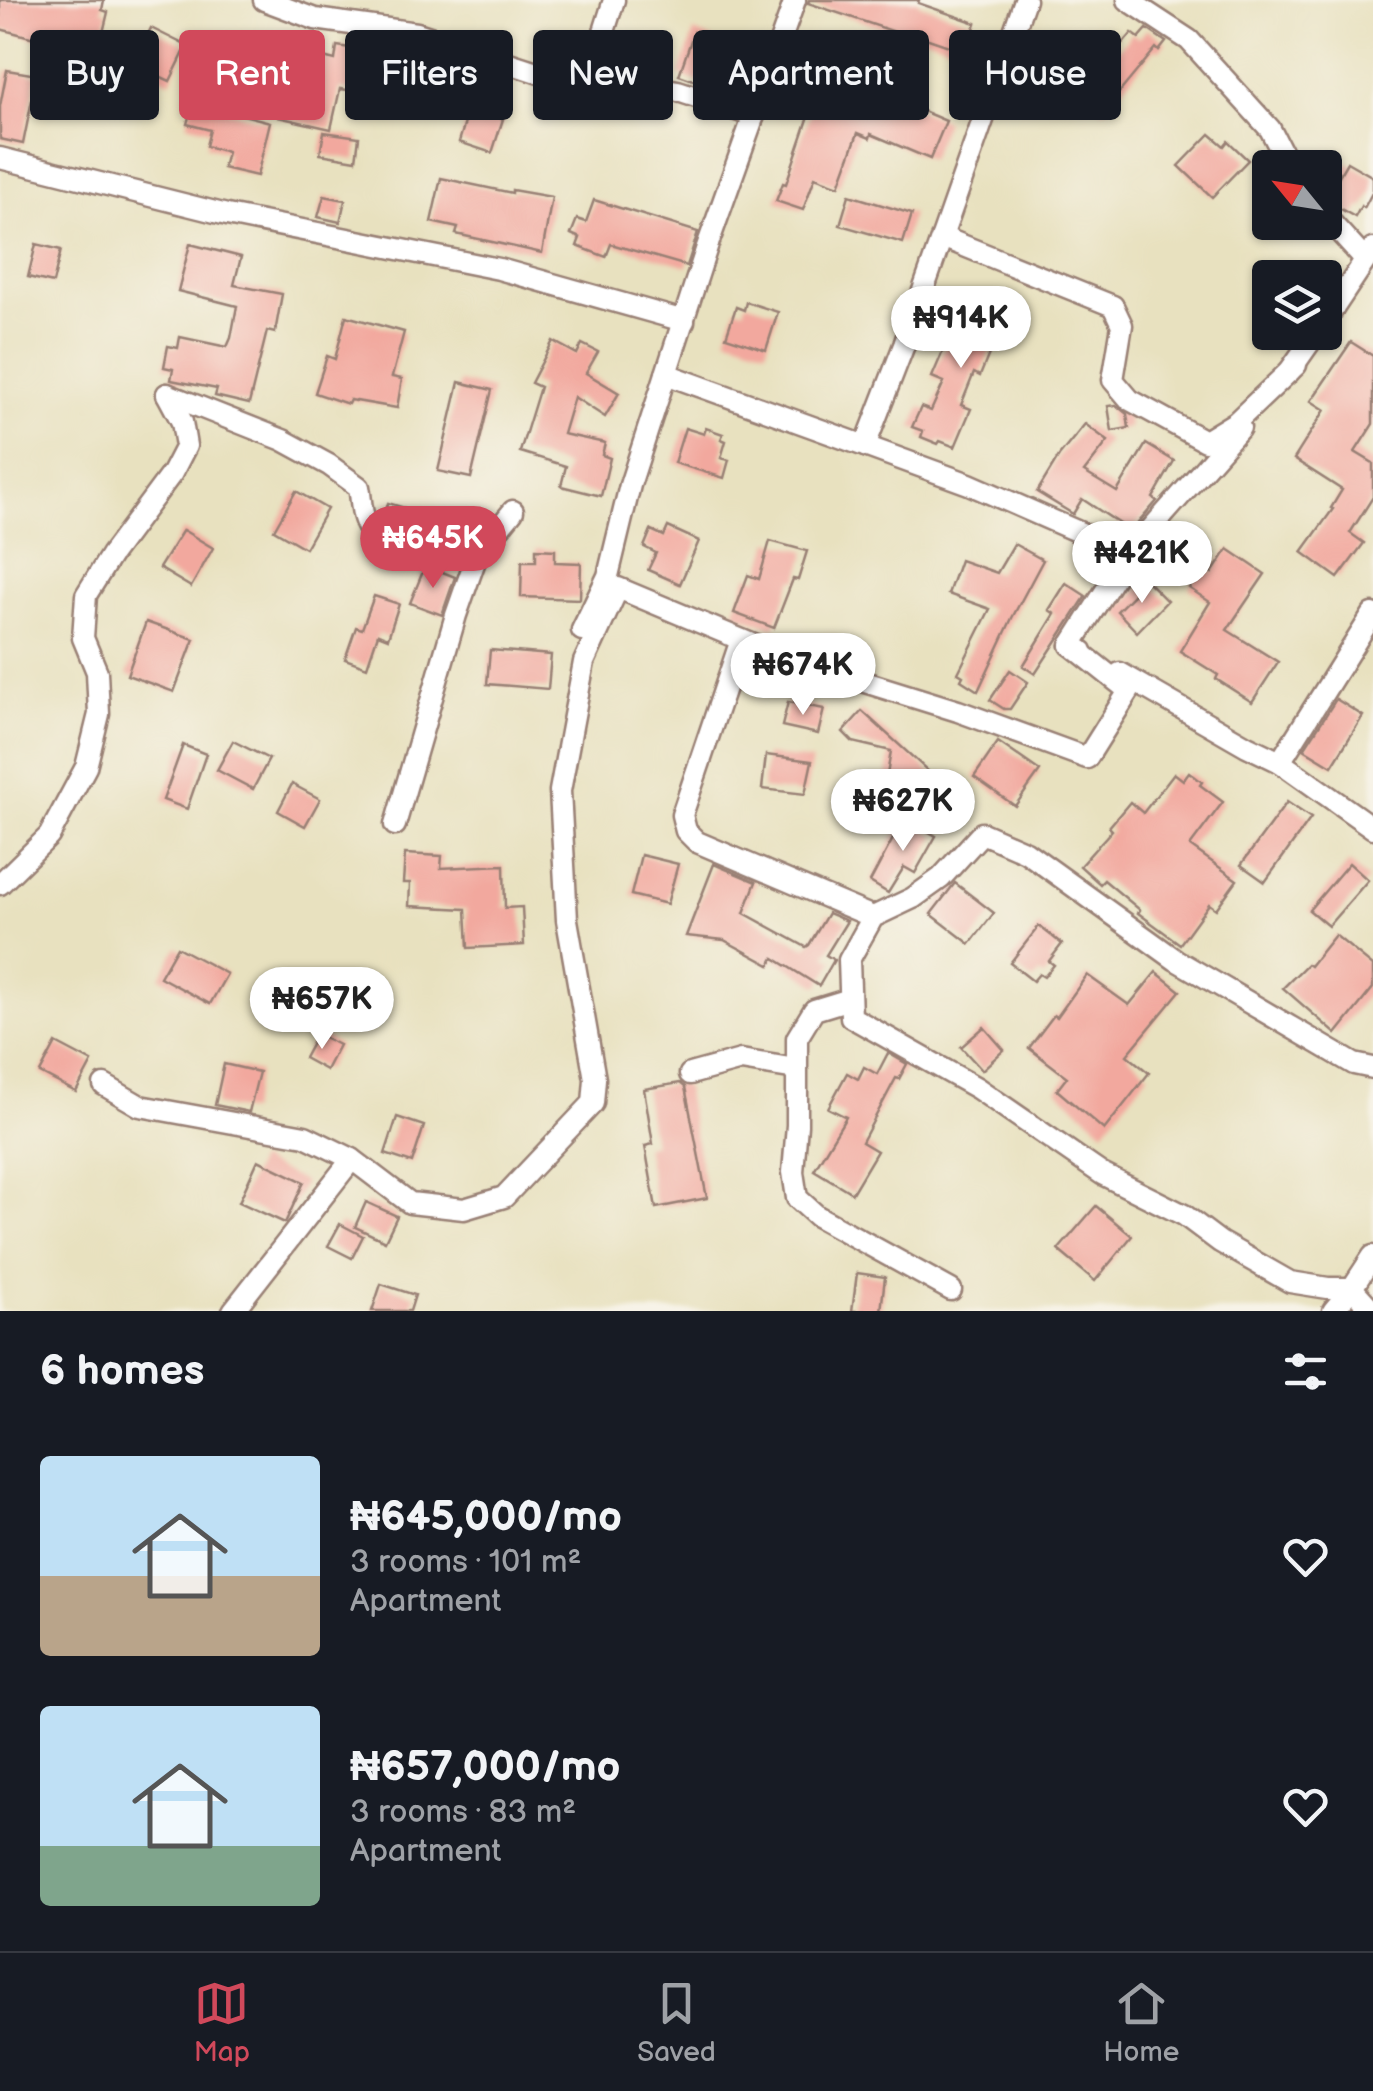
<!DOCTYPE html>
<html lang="en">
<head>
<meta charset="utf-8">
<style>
	body { margin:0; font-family:"Balsamiq Sans",sans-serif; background:#20242c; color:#f1f3f6; height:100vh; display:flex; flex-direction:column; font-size:38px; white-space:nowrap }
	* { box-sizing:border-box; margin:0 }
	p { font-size:32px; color:#9ea1a6 }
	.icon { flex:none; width:55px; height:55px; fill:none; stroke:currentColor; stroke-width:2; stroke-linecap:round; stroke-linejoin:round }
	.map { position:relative; height:1311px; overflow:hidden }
	.sheet { display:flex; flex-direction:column; background:#171b24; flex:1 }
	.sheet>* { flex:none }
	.banner { position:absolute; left:30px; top:30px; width:1315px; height:90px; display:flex; gap:20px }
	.needle { width:65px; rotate:300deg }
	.tools { position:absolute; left:1252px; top:150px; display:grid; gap:20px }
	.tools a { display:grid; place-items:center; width:90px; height:90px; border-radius:10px; background:#171b24; box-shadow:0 2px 8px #0004; font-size:50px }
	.price { position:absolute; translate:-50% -85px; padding:0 22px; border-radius:35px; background:#fff; color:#222; font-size:32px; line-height:65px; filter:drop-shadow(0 2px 5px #0008) }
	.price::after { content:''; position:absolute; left:50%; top:60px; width:30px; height:22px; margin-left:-15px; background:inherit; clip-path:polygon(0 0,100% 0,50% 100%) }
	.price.on { background:#d1495b; color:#fff }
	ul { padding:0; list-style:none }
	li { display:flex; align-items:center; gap:30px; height:250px; padding:0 40px }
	li span { display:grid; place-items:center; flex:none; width:280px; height:200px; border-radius:10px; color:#555 }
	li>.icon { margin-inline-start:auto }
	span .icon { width:120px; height:120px; fill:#fffc; stroke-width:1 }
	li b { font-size:42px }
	h2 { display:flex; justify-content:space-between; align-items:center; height:120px; padding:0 40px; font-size:42px }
	.pill { padding:0 35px; border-radius:10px; background:#171b24; box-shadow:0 2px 8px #0004; font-size:35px; line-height:90px }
	.pill.on { background:#d1495b; color:#fff }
	.dock { display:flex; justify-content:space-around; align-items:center; height:140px; border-top:2px solid #363941; background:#171b24; font-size:28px; color:#9ea1a6 }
	.dock a { display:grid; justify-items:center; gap:5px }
	.dock .on { color:#d1495b }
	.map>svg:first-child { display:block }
	.building { fill:#f2a89e }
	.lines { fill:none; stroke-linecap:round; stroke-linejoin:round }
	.street-casing { stroke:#998075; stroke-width:25 }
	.street { stroke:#fff; stroke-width:20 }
</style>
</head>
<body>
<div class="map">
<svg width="1373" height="1311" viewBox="0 0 1373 1311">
	<rect width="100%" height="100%" fill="#f7f3e8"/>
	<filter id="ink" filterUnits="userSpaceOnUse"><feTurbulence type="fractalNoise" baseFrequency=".01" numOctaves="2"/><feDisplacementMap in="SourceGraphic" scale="20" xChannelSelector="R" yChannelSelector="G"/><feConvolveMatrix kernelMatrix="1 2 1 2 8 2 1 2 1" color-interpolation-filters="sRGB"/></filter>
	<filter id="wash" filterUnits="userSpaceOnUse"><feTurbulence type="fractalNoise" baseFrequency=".0048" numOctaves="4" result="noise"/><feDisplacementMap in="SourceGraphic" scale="40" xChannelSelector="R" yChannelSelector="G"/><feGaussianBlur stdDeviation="2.25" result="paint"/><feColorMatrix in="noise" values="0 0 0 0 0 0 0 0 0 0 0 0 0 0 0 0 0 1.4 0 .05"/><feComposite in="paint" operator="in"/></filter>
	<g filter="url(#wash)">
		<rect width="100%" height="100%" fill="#e8e1bf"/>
		<g id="blocks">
			<!-- building -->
			<g class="building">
				<polygon points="0,0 104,0 102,10 108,12 95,66 58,57 61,45 0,29"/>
				<polygon points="809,0 919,0 918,3 976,23 966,52 908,32 907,36 808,3"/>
				<polygon points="151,28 187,46 170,81 133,64"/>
				<polygon points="1147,29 1166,42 1159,51 1156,48 1104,111 1042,59 1060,38 1100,71 1132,33 1139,38"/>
				<polygon points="694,32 759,59 749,89 714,75 710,86 679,75"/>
				<polygon points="337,46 376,52 370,93 340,89 331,129 278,117 295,50 335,60"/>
				<polygon points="442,65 476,72 468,107 435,100 437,89 431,88 434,72 440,74"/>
				<polygon points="828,68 888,93 887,96 946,121 930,159 871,134 870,138 858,133 839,186 815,177 803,210 776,201 783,183 786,184 810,113"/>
				<polygon points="7,70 37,75 23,144 0,139 0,106"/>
				<polygon points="193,102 270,122 257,176 223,168 227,152 206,146 210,130 187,124"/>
				<polygon points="471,103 493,110 491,115 503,119 492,153 459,142"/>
				<polygon points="324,132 359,137 356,160 320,154"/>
				<polygon points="1210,134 1224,146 1228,141 1248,160 1212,197 1179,166"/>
				<polygon points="1347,162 1373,177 1373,191 1364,208 1361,206 1355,217 1325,200"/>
				<polygon points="441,178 512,193 512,190 552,197 542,253 456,234 458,228 431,222"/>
				<polygon points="849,195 912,214 903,243 840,225"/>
				<polygon points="324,196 345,200 340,222 318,217"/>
				<polygon points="594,200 698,232 687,266 611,244 606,257 577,246 580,238 571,234 577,219 586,222"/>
				<polygon points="36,244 61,250 53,283 28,277"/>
				<polygon points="190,244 241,257 234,285 282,294 275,333 267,331 249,404 215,396 217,389 171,380 173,369 164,367 168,346 178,348 180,337 227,347 231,338 237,306 178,291"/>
				<polygon points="983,296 1008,307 980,376 974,373 961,405 971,409 955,447 940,441 938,444 921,437 923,431 912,427 921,407 931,411 944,382 932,377 960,311 968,314 972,303 979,306"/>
				<polygon points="746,302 778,312 766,350 726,337 736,307 744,310"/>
				<polygon points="346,316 404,332 392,377 402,379 397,408 350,400 348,404 315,393 327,356 335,359"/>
				<polygon points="553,341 577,354 582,344 598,352 586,373 619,393 605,417 574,397 563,434 605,443 602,455 610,458 601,496 561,486 566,466 520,452 540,387 531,383"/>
				<polygon points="1351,342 1373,356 1373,424 1355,452 1373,463 1373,497 1350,533 1364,543 1338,578 1302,552 1333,509 1331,508 1342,490 1294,459 1325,410 1311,401"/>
				<polygon points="459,382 492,390 471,478 438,471"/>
				<polygon points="1116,405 1127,414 1129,428 1112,431 1108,406"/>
				<polygon points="1085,424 1108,441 1084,472 1117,492 1146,444 1174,461 1153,498 1157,501 1131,531 1082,499 1073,514 1037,492 1059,456"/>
				<polygon points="685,428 704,434 706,428 723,434 721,439 726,441 721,458 729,460 724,478 674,463"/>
				<polygon points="296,491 327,509 305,548 274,530"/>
				<polygon points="388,503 415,511 406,538 390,531 382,524"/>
				<polygon points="668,527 699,541 680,584 648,570 656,553 644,547 651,530 664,536"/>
				<polygon points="183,530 213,548 191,587 159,568"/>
				<polygon points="770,541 807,551 798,580 793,579 774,628 734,613 748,575 759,579"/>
				<polygon points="1014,544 1043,560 1012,618 978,691 961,680 963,676 958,673 990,609 948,594 960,560 997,573"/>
				<polygon points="536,549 555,550 555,562 581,563 580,599 521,597 522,561 536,561"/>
				<polygon points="1228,549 1265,574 1227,630 1278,662 1252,702 1216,679 1218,675 1180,651 1210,602 1189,588 1203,567 1212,573"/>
				<polygon points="424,569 435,569 455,577 442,615 410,603"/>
				<polygon points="1147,581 1167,601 1137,632 1117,611"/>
				<polygon points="1066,583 1086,596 1035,674 1023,666 1055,614 1049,610"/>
				<polygon points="374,596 399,604 388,638 378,634 367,667 345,659 356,627 362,629"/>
				<polygon points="146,622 194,639 174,692 127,675"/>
				<polygon points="490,650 551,655 548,689 487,684"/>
				<polygon points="1010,670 1028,682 1010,709 1004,709 990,700"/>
				<polygon points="1336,699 1363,716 1332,766 1304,749"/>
				<polygon points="788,702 824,709 818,734 782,726"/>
				<polygon points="862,711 939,781 919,805 887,775 891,751 853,742 843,732"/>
				<polygon points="233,741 269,759 253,789 217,770"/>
				<polygon points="998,742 1040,771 1015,806 974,777"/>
				<polygon points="183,745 206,754 187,809 163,800"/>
				<polygon points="766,755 812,761 805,794 762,789"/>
				<polygon points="1189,772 1202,782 1200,785 1223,802 1190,846 1237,880 1216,909 1209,904 1180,944 1138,913 1140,910 1104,880 1100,884 1080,866 1112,830 1109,827 1130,802 1143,813 1174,773 1183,780"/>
				<polygon points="292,784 320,799 305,826 278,811"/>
				<polygon points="1287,802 1311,818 1265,882 1241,865"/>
				<polygon points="904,818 936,836 915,873 904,867 888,893 870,882"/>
				<polygon points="405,854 442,856 441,868 504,865 505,908 522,907 524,945 468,948 466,909 409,906 410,883 403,883"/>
				<polygon points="641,855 678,864 667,904 631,895"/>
				<polygon points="1349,863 1368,880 1328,926 1309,910"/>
				<polygon points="714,864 756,882 744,913 806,947 809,945 828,913 847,921 826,955 834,960 819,986 774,958 770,965 724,940 686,936"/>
				<polygon points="955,883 994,913 970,944 931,914"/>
				<polygon points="1039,926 1062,944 1049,961 1054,965 1044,977 1039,974 1033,981 1010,963"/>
				<polygon points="1335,935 1373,966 1373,988 1336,1034 1283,988 1307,964 1310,966"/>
				<polygon points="177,947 227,974 210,1004 160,977"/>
				<polygon points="1156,972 1180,991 1127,1055 1149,1073 1104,1130 1057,1090 1067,1077 1029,1048 1054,1015 1057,1017 1087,975 1129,1005"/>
				<polygon points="984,1027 1004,1050 982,1070 961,1047"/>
				<polygon points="317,1034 339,1045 326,1070 304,1058"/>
				<polygon points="56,1043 92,1062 76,1092 40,1073"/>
				<polygon points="888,1053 907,1064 899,1079 896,1078 862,1142 877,1151 852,1193 814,1170 846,1117 828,1108 847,1073 858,1079 864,1067 877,1074"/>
				<polygon points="224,1064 259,1072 249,1112 215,1105"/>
				<polygon points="680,1083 685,1087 707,1198 656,1208 645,1146 653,1144 644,1089"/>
				<polygon points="397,1117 424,1126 412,1163 385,1154"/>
				<polygon points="258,1160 304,1182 285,1223 239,1202"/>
				<polygon points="366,1202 397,1216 385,1241 355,1227"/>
				<polygon points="1096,1206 1132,1236 1095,1281 1058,1250"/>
				<polygon points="340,1224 363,1236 352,1258 328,1246"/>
				<polygon points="857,1273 885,1277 881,1311 852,1311"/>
				<polygon points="381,1284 415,1295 410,1311 372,1311"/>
			</g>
		</g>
	</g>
	<g filter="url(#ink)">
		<use href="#blocks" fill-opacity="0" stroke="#998075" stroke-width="2.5"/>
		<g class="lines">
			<defs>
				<g id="street">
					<polyline points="264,0 315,19 417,33 555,78 590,76 678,91 754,116"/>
					<polyline points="1025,0 904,345 865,446 969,484 1129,554 1071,645 1082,651"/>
					<polyline points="1128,0 1189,40 1270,129 1290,168"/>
					<polyline points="590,76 614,0"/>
					<polyline points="0,158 227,215 499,269 684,321"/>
					<polyline points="1325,216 1365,260"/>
					<polyline points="942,237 1113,306 1122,325 1113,380 1130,400 1205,441 1236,422 1296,365"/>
					<polyline points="1325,321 1373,249"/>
					<polyline points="1289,372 1317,332"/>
					<polyline points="666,374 865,446"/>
					<path d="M167,394L283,440L329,465L359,487C361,497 361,508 364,518C376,563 441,555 477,555"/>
					<polyline points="1129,554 1240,428"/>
					<polyline points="582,630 608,576 630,485 707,247 795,0"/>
					<polyline points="741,640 682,815 686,831 697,842 873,917"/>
					<polyline points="1120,673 1247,746 1280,762 1373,614"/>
					<polyline points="1280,762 1373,828"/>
					<polyline points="395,825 456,615 477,555 513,511"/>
					<polyline points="0,884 49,836 86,767 99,714 97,672 83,638 86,595 111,555 172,473 186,446 182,422 167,394"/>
					<polyline points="850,999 814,1010 797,1038 797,1125 793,1172 797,1198 817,1216 951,1290"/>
					<polyline points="1373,1068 1354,1064 1176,960 1026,852 982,833 941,878 913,898 873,917 849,960 851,1017 977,1088 1102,1174 1184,1215 1220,1242 1290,1282 1328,1288 1352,1288 1373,1311"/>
					<polyline points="690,1074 741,1060 796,1069"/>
					<polyline points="104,1085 140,1106 305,1136 352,1159 410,1203 464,1209 504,1197 593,1103 595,1079 567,920 560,791 584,662 618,588 778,655 958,711 1087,758 1129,691 1071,645"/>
					<polyline points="233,1311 352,1159"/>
					<polyline points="1333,1311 1352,1288 1373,1256"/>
				</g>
			</defs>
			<!-- street casing -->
			<use href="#street" class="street-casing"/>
			<!-- street -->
			<use href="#street" class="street"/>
		</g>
	</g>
</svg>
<div class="tools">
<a><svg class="needle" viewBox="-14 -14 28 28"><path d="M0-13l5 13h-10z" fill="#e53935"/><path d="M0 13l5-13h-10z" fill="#9ea1a6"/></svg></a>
<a><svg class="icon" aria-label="layers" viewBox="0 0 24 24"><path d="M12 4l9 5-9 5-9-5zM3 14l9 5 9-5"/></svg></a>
</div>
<b class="price" style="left:961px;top:371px">₦914K</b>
<b class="price on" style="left:433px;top:591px">₦645K</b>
<b class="price" style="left:1142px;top:606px">₦421K</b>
<b class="price" style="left:803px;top:718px">₦674K</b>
<b class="price" style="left:903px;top:854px">₦627K</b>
<b class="price" style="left:322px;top:1052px">₦657K</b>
<div class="banner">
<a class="pill">Buy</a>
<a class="pill on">Rent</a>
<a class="pill">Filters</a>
<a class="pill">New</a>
<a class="pill">Apartment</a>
<a class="pill">House</a>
</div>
</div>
<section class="sheet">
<h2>6 homes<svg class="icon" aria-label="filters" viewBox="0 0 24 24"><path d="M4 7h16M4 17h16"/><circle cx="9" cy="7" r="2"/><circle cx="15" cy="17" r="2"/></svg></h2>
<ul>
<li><span style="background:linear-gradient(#bfe0f5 60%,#b9a48a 0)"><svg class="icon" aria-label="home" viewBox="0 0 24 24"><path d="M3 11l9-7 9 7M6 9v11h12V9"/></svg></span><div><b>₦645,000/mo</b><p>3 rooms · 101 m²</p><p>Apartment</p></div><svg class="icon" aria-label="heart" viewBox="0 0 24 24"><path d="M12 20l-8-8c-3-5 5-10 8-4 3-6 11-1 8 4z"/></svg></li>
<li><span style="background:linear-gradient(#bfe0f5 70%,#7fa58c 0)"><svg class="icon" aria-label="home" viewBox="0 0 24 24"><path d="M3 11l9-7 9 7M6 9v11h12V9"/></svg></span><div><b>₦657,000/mo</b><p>3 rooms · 83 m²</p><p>Apartment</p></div><svg class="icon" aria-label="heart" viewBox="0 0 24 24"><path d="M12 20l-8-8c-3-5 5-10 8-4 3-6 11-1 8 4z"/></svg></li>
</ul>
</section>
<nav class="dock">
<a class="on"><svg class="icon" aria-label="map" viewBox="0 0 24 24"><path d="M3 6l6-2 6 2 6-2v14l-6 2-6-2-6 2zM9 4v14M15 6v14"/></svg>Map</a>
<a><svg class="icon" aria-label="saved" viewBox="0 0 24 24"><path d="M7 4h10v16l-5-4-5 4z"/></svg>Saved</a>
<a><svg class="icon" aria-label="home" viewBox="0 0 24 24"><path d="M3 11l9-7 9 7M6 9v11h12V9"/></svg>Home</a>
</nav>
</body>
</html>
